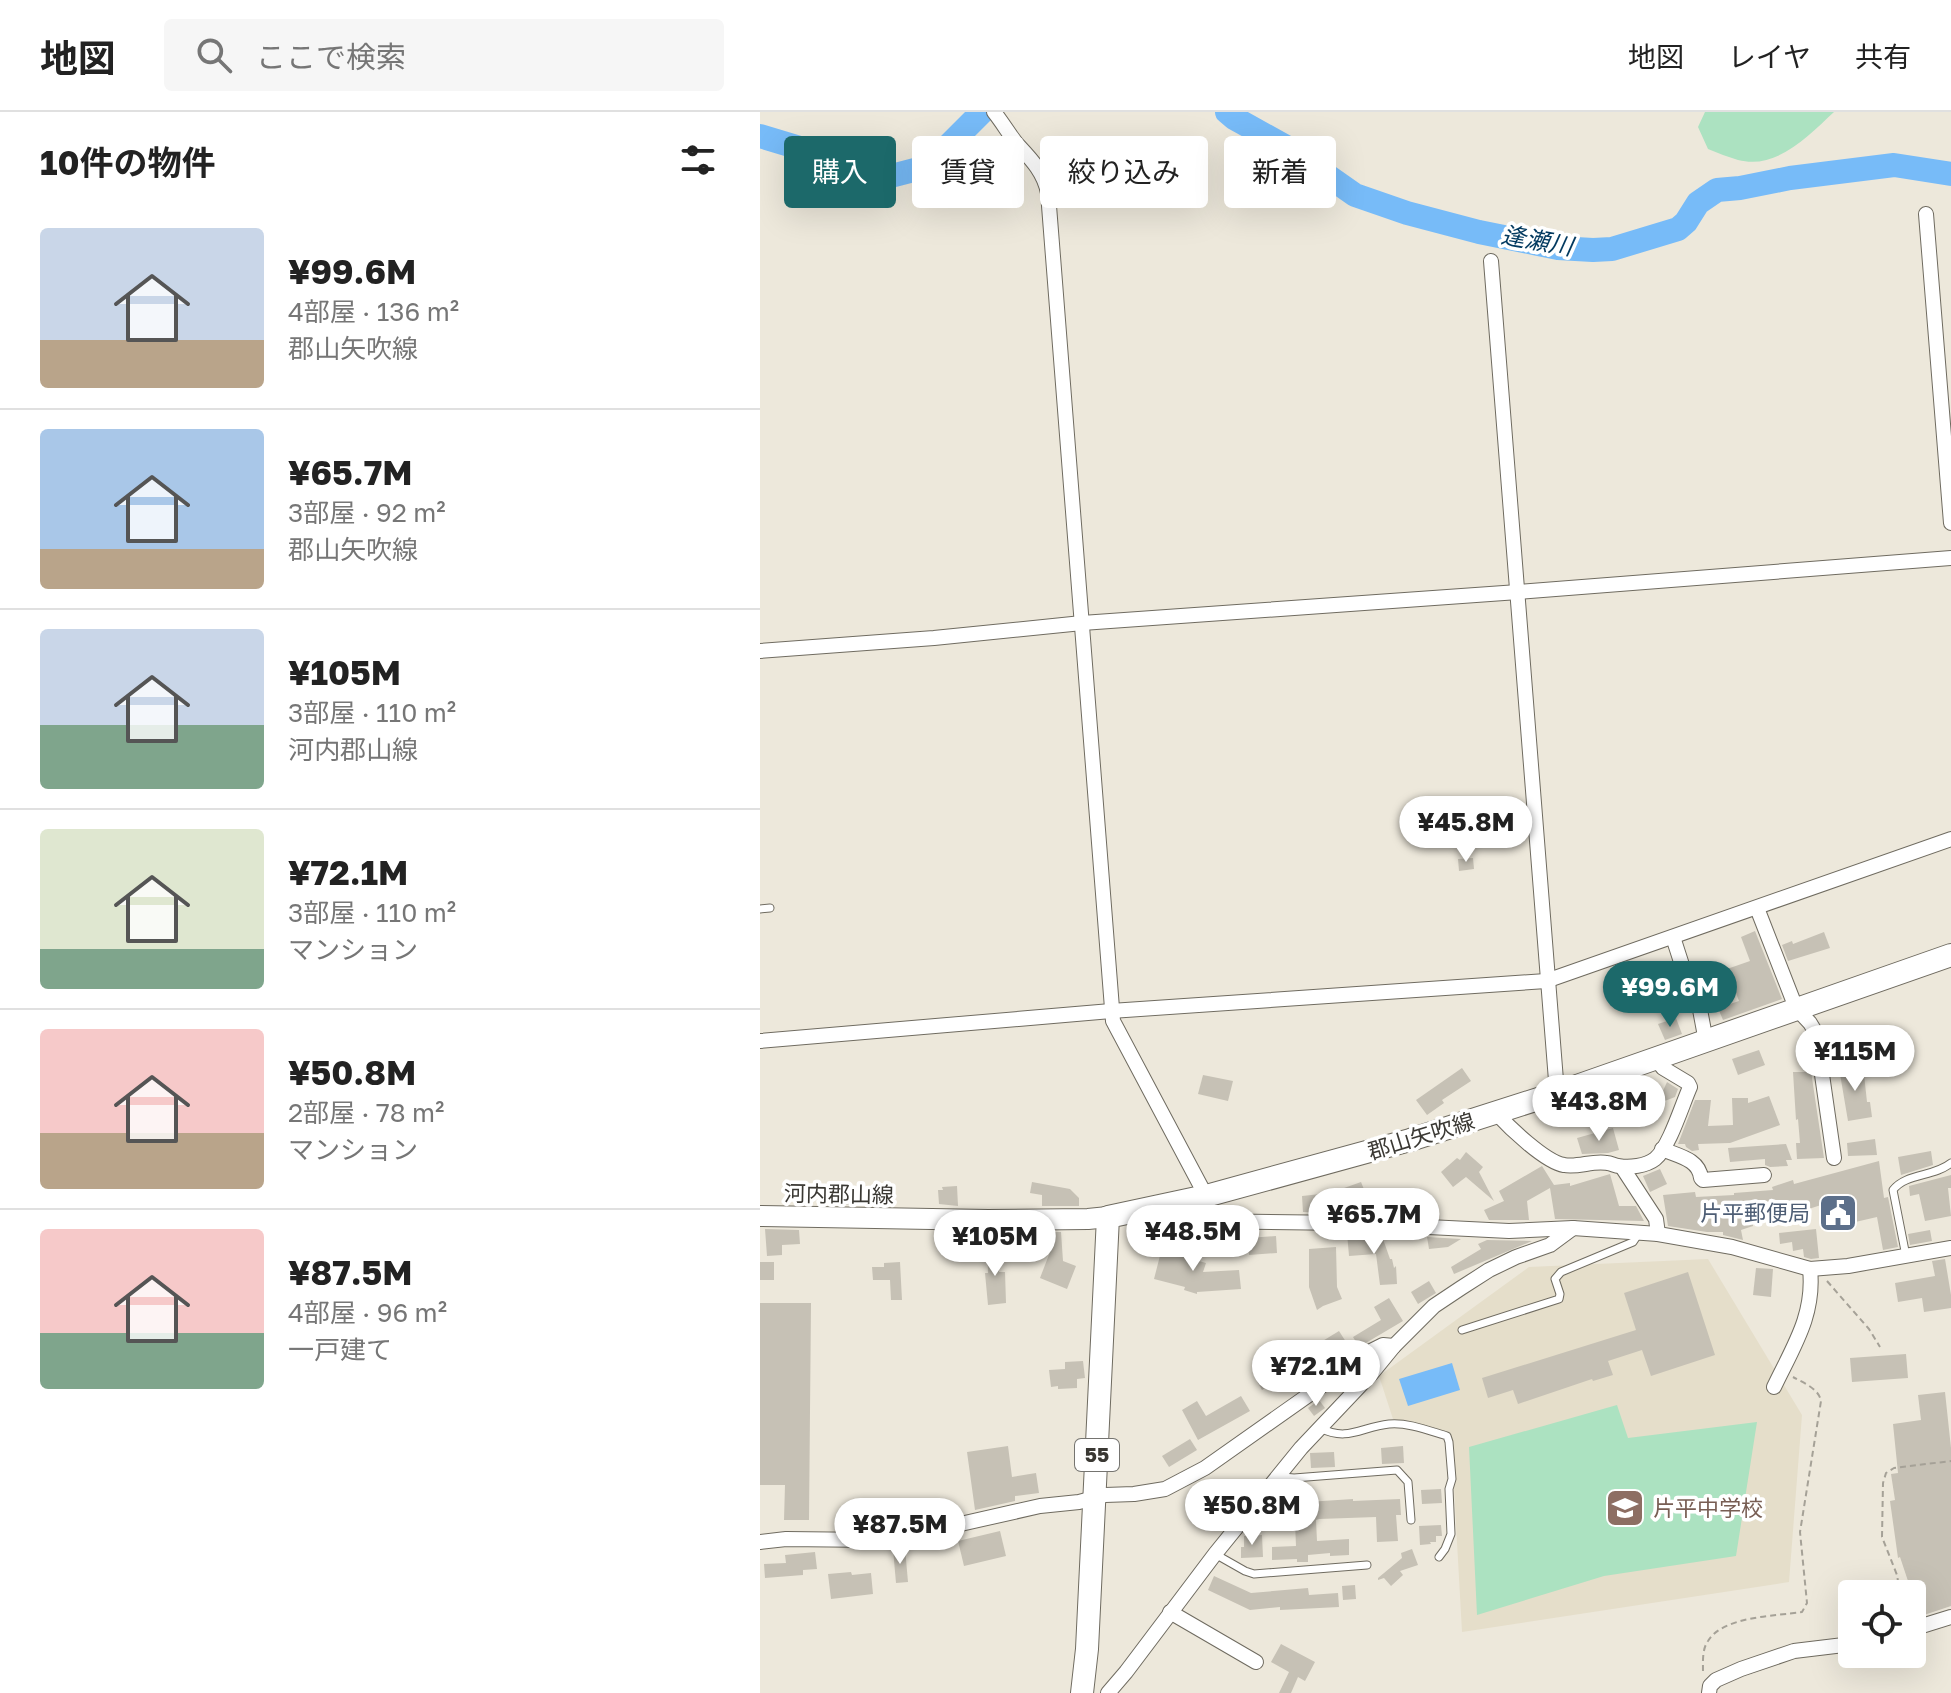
<!DOCTYPE html>
<html lang="ja">
<head>
<meta charset="utf-8">
<style>
	body { margin:0; font-family:"Golos Text","Noto Sans JP",sans-serif; background:#f6f6f6; color:#222; height:100vh; display:flex; flex-direction:column; font-size:30px; white-space:nowrap }
	* { box-sizing:border-box; margin:0 }
	p { font-size:26px; color:#767676 }
	.icon { flex:none; width:44px; height:44px; fill:none; stroke:currentColor; stroke-width:2; stroke-linecap:round; stroke-linejoin:round }
	.map { position:relative; flex:1; overflow:hidden }
	.side { display:flex; flex-direction:column; background:#fff; width:760px }
	.side>* { flex:none }
	.top-card { position:absolute; left:24px; top:24px; width:760px; height:72px; display:flex; gap:16px }
	.controls { position:absolute; left:1078px; top:1468px; display:grid; gap:16px }
	.controls a { display:grid; place-items:center; width:88px; height:88px; border-radius:8px; background:#fff; box-shadow:0 8px 32px #0002; font-size:40px }
	.price { position:absolute; translate:-50% -68px; padding:0 18px; border-radius:28px; background:#fff; color:#222; font-size:26px; line-height:52px; filter:drop-shadow(0 2px 4px #0008) }
	.price::after { content:''; position:absolute; left:50%; top:48px; width:24px; height:18px; margin-left:-12px; background:inherit; clip-path:polygon(0 0,100% 0,50% 100%) }
	.price.selected { background:#1c696a; color:#fff }
	ul { padding:0; list-style:none }
	li { display:flex; align-items:center; gap:24px; height:200px; padding:0 40px }
	li+li { border-top:2px solid #e0e0e0 }
	li span { display:grid; place-items:center; flex:none; width:224px; height:160px; border-radius:8px; color:#555 }
	li>.icon { margin-inline-start:auto }
	span .icon { width:96px; height:96px; fill:#fffc; stroke-width:1 }
	li b { font-size:34px }
	h2 { display:flex; justify-content:space-between; align-items:center; height:96px; padding:0 40px; font-size:34px }
	.chip { padding:0 28px; border-radius:8px; background:#fff; box-shadow:0 8px 32px #0002; font-size:28px; line-height:72px }
	.chip.selected { background:#1c696a; color:#fff }
	header { display:flex; align-items:center; gap:48px; box-sizing:border-box; height:112px; padding:0 40px; background:#fff; border-bottom:2px solid #e0e0e0 }
	header strong { font-size:38px }
	nav { display:flex; gap:44px; margin-inline-start:auto; font-size:28px }
	.search { width:560px; height:72px; background:#f6f6f6; display:flex; align-items:center; gap:20px; box-sizing:border-box; padding:0 28px; border-radius:8px; color:#767676; font-size:30px }
	main { display:flex; flex:1; min-height:0 }
	.map>svg:first-child { display:block }
	.built { fill:#e5deca }
	.green { fill:#ace2c1 }
	.water { fill:#77bbf8 }
	.lines { fill:none; stroke-linecap:round; stroke-linejoin:round }
	.river { stroke:#77bbf8; stroke-width:24 }
	.building { fill:#c6c1b5 }
	.service-casing { stroke:#6f6b60; stroke-width:9 }
	.minor-casing { stroke:#6f6b60; stroke-width:16 }
	.secondary-casing { stroke:#6f6b60; stroke-width:22 }
	.primary-casing { stroke:#6f6b60; stroke-width:24 }
	.path { stroke:#a5a197; stroke-width:2; stroke-dasharray:6 4; stroke-linecap:butt }
	.service { stroke:#fff; stroke-width:7 }
	.minor { stroke:#fff; stroke-width:14 }
	.secondary { stroke:#fff; stroke-width:20 }
	.primary { stroke:#fff; stroke-width:22 }
	.labels { text-anchor:middle; stroke-width:7; stroke-linejoin:round; paint-order:stroke }
	.shield { fill:#fff; stroke:#757470; stroke-width:2 }
	.shield-label { font-size:20px; font-weight:bold; fill:#3a3833 }
	.street-label { font-size:22px; fill:#3a3833; stroke:#fff }
	.service-label { font-size:22px; fill:#4e5e75; stroke:#fff; text-anchor:end }
	.education-label { font-size:22px; fill:#785e54; stroke:#fff; text-anchor:start }
	.water-label { font-size:24px; font-style:italic; fill:#02395f; stroke:#fff }
</style>
</head>
<body>
<header>
<strong>地図</strong>
<div class="search"><svg class="icon" aria-label="search" viewBox="0 0 24 24"><circle cx="10" cy="10" r="6"/><path d="M15 15l6 6"/></svg>ここで検索</div>
<nav><a>地図</a><a>レイヤ</a><a>共有</a></nav>
</header>
<main>
<section class="side">
<h2>10件の物件<svg class="icon" aria-label="filters" viewBox="0 0 24 24"><path d="M4 7h16M4 17h16"/><circle cx="9" cy="7" r="2"/><circle cx="15" cy="17" r="2"/></svg></h2>
<ul>
<li><span style="background:linear-gradient(#c9d6e8 70%,#b9a48a 0)"><svg class="icon" aria-label="home" viewBox="0 0 24 24"><path d="M3 11l9-7 9 7M6 9v11h12V9"/></svg></span><div><b>¥99.6M</b><p>4部屋 · 136 m²</p><p>郡山矢吹線</p></div></li>
<li><span style="background:linear-gradient(#a9c7e8 75%,#b9a48a 0)"><svg class="icon" aria-label="home" viewBox="0 0 24 24"><path d="M3 11l9-7 9 7M6 9v11h12V9"/></svg></span><div><b>¥65.7M</b><p>3部屋 · 92 m²</p><p>郡山矢吹線</p></div></li>
<li><span style="background:linear-gradient(#c9d6e8 60%,#7fa58c 0)"><svg class="icon" aria-label="home" viewBox="0 0 24 24"><path d="M3 11l9-7 9 7M6 9v11h12V9"/></svg></span><div><b>¥105M</b><p>3部屋 · 110 m²</p><p>河内郡山線</p></div></li>
<li><span style="background:linear-gradient(#dfe7d0 75%,#7fa58c 0)"><svg class="icon" aria-label="home" viewBox="0 0 24 24"><path d="M3 11l9-7 9 7M6 9v11h12V9"/></svg></span><div><b>¥72.1M</b><p>3部屋 · 110 m²</p><p>マンション</p></div></li>
<li><span style="background:linear-gradient(#f6c9c9 65%,#b9a48a 0)"><svg class="icon" aria-label="home" viewBox="0 0 24 24"><path d="M3 11l9-7 9 7M6 9v11h12V9"/></svg></span><div><b>¥50.8M</b><p>2部屋 · 78 m²</p><p>マンション</p></div></li>
<li><span style="background:linear-gradient(#f6c9c9 65%,#7fa58c 0)"><svg class="icon" aria-label="home" viewBox="0 0 24 24"><path d="M3 11l9-7 9 7M6 9v11h12V9"/></svg></span><div><b>¥87.5M</b><p>4部屋 · 96 m²</p><p>一戸建て</p></div></li>
</ul>
</section>
<div class="map">
<svg width="1191" height="1581" viewBox="0 0 1191 1581">
	<rect width="100%" height="100%" fill="#ede8db"/>
	<!-- built -->
	<polygon class="built" points="948,1147 1042,1303 1029,1470 702,1520 691,1322 633,1307 619,1264 769,1155"/>
	<!-- green -->
	<g class="green">
		<path d="M945,0H1074C1048,24 1017,58 978,48C968,45 958,41 948,37L938,15Z"/>
		<polygon points="857,1293 868,1326 997,1310 976,1444 844,1464 717,1503 709,1335"/>
	</g>
	<!-- water -->
	<polygon class="water" points="692,1251 700,1278 648,1294 639,1267"/>
	<g class="lines">
		<!-- river -->
		<g class="river">
			<polyline points="467,0 474,6 528,36 595,83 647,101 719,120 798,136 833,138 852,137 918,117 926,110 938,91 957,78 980,76 1030,66 1134,53 1191,62"/>
			<polyline points="0,24 96,53 119,64 135,63 158,57 173,49 222,0"/>
		</g>
	</g>
	<!-- building -->
	<g class="building">
		<polygon points="713,746 714,757 699,759 698,747"/>
		<polygon points="995,819 1022,887 963,908 958,896 979,889 967,857 990,849 981,825"/>
		<polygon points="1064,820 1070,836 1028,849 1022,833 1032,829 1033,832"/>
		<polygon points="871,876 894,877 893,896 870,894"/>
		<polygon points="916,906 922,922 905,928 898,912"/>
		<polygon points="1123,919 1132,936 1112,947 1103,930"/>
		<polygon points="999,938 1005,953 978,963 972,947"/>
		<polygon points="1045,946 1049,946 1064,1046 1037,1047 1036,1031 1040,1031 1038,1007 1036,1008 1033,960 1046,960"/>
		<polygon points="1103,953 1107,990 1110,990 1112,1005 1088,1009 1079,956"/>
		<polygon points="702,956 711,969 682,988 684,991 667,1003 656,988"/>
		<polygon points="443,963 473,969 468,989 438,982"/>
		<polygon points="907,970 918,977 915,985 897,992"/>
		<polygon points="1009,984 1020,1013 970,1031 938,1032 939,1038 932,1039 926,1035 925,1032 918,1032 935,988 951,988 948,1014 973,1013 972,986 988,986 988,991"/>
		<polygon points="853,1016 859,1038 848,1041 822,1042 817,1026"/>
		<polygon points="1115,1027 1117,1043 1088,1044 1087,1031"/>
		<polygon points="1026,1032 1032,1048 1026,1048 1028,1054 1010,1055 1005,1053 1005,1047 970,1050 968,1036"/>
		<polygon points="1171,1039 1173,1053 1141,1063 1138,1045"/>
		<polygon points="706,1040 723,1055 719,1060 734,1089 706,1065 693,1075 681,1060 697,1046 700,1048"/>
		<polygon points="1119,1049 1124,1086 1128,1085 1138,1135 1123,1138 1117,1105 1065,1117 1061,1093 1018,1107 1017,1099 993,1101 993,1114 981,1118 983,1128 963,1123 963,1120 947,1120 908,1114 903,1083 935,1080 936,1085 974,1083 974,1081 1013,1078 1012,1075 1033,1068 1034,1072"/>
		<polygon points="782,1054 794,1073 810,1071 810,1074 850,1062 859,1094 876,1094 884,1109 795,1107 790,1076 767,1089 769,1108 729,1108 724,1098 744,1089 739,1079"/>
		<polygon points="900,1057 907,1072 890,1080 883,1064"/>
		<polygon points="1191,1063 1191,1076 1188,1076 1191,1104 1165,1109 1159,1082 1150,1084 1149,1074"/>
		<polygon points="272,1070 310,1077 319,1086 319,1094 282,1094 282,1083 270,1081"/>
		<polygon points="601,1070 614,1102 543,1100 542,1084 570,1081"/>
		<polygon points="197,1074 198,1094 179,1092 178,1078 183,1078 182,1075"/>
		<polygon points="670,1082 670,1096 649,1096 649,1104 626,1103 625,1083"/>
		<polygon points="94,1084 95,1093 67,1092 66,1085"/>
		<polygon points="5,1117 39,1118 40,1132 22,1133 22,1143 7,1144"/>
		<polygon points="1056,1117 1059,1146 1051,1147 1044,1145 1043,1137 1033,1139 1032,1130 1020,1132 1019,1121"/>
		<polygon points="1170,1118 1172,1129 1150,1133 1148,1122"/>
		<polygon points="298,1120 301,1120 303,1149 316,1154 307,1177 280,1166 290,1140 269,1142 268,1131 259,1132 262,1121"/>
		<polygon points="587,1121 607,1122 607,1130 623,1127 630,1147 632,1147 634,1156 636,1154 637,1172 620,1173 616,1142 589,1144"/>
		<polygon points="516,1124 517,1141 489,1143 488,1126"/>
		<polygon points="667,1125 701,1127 688,1135 669,1137"/>
		<polygon points="727,1128 772,1129 694,1162 691,1155 721,1137 718,1132"/>
		<polygon points="403,1132 426,1139 425,1145 446,1151 443,1160 479,1158 481,1177 437,1180 437,1182 424,1178 425,1175 394,1167"/>
		<polygon points="227,1134 239,1134 239,1160 245,1160 246,1191 228,1193 225,1161 228,1161"/>
		<polygon points="576,1135 577,1175 582,1187 563,1194 557,1198 549,1175 549,1137"/>
		<polygon points="1185,1147 1191,1183 1191,1196 1164,1200 1162,1186 1138,1190 1135,1171 1175,1164 1172,1149"/>
		<rect x="0" y="1150" width="14" height="18"/>
		<polygon points="140,1150 142,1188 131,1188 130,1168 113,1168 112,1155 124,1155 124,1151"/>
		<polygon points="996,1156 1013,1157 1011,1185 993,1183"/>
		<polygon points="928,1160 955,1243 891,1264 882,1238 848,1249 853,1263 833,1269 832,1267 758,1292 753,1278 728,1286 722,1266 876,1218 864,1181"/>
		<polygon points="669,1169 676,1181 658,1192 651,1180"/>
		<polygon points="629,1186 643,1209 599,1235 593,1225 621,1208 614,1195"/>
		<polygon points="0,1191 51,1191 49,1408 24,1408 25,1373 0,1373"/>
		<polygon points="579,1219 588,1233 521,1275 512,1260"/>
		<polygon points="1146,1242 1148,1266 1092,1270 1090,1246"/>
		<polygon points="323,1249 325,1266 317,1267 317,1276 298,1277 298,1274 291,1275 289,1258 305,1257 305,1250"/>
		<polygon points="504,1258 512,1272 502,1278 494,1264"/>
		<polygon points="1185,1280 1191,1336 1191,1494 1152,1507 1152,1482 1150,1481 1152,1481 1140,1445 1138,1446 1130,1389 1135,1388 1131,1362 1138,1361 1133,1312 1161,1308 1158,1283"/>
		<polygon points="481,1284 490,1299 438,1328 422,1298 437,1289 446,1304"/>
		<polygon points="559,1288 565,1296 554,1304 548,1296"/>
		<polygon points="430,1327 437,1338 409,1355 402,1344"/>
		<polygon points="248,1334 252,1365 276,1361 279,1381 255,1384 255,1389 215,1398 207,1340"/>
		<polygon points="643,1334 644,1351 622,1352 621,1336"/>
		<polygon points="574,1340 575,1355 551,1356 550,1341"/>
		<polygon points="681,1377 682,1391 662,1392 661,1378"/>
		<polygon points="593,1387 593,1389 640,1387 641,1403 636,1403 638,1429 617,1430 616,1405 559,1407 556,1408 557,1429 589,1427 589,1443 570,1444 570,1441 548,1443 548,1450 537,1450 537,1447 512,1448 512,1435 536,1434 535,1410 508,1411 507,1395 532,1394 532,1391"/>
		<polygon points="681,1413 682,1424 676,1424 676,1430 670,1430 671,1432 660,1433 659,1414"/>
		<polygon points="240,1419 246,1444 204,1454 198,1429"/>
		<polygon points="502,1423 503,1445 481,1446 481,1435 484,1435 484,1424"/>
		<polygon points="145,1436 148,1470 136,1471 133,1437"/>
		<polygon points="652,1437 658,1453 640,1459 643,1463 631,1474 624,1466 618,1468 618,1466 642,1446 641,1441"/>
		<polygon points="55,1440 57,1457 43,1458 43,1463 5,1466 4,1452 26,1451 25,1443"/>
		<polygon points="91,1460 92,1463 111,1461 113,1482 71,1487 68,1462"/>
		<polygon points="454,1464 491,1481 548,1476 549,1483 578,1481 579,1495 520,1498 520,1495 490,1498 448,1478"/>
		<polygon points="595,1473 596,1487 583,1488 582,1474"/>
		<polygon points="521,1532 555,1550 545,1569 538,1565 531,1581 519,1581 529,1560 511,1550"/>
	</g>
	<g class="lines">
		<defs>
			<g id="service">
				<polyline points="0,797 10,796"/>
				<path d="M1146,1144L1133,1078C1146,1061 1174,1065 1191,1051"/>
				<polyline points="702,1218 799,1187 800,1182 795,1167 801,1160 873,1130 879,1121"/>
				<path d="M560,1316C588,1330 601,1315 629,1312C647,1310 670,1319 687,1324L689,1330L692,1367L689,1377L691,1422L685,1437L679,1445"/>
				<polyline points="519,1363 523,1365 534,1366 637,1358 648,1370 651,1408"/>
				<polyline points="455,1442 485,1459 494,1462 607,1453"/>
			</g>
			<g id="minor">
				<path d="M234,0C242,10 249,22 257,32C271,47 284,60 288,81L353,909L446,1084"/>
				<polyline points="1166,102 1191,411"/>
				<polyline points="731,149 797,981"/>
				<polyline points="0,539 174,526 322,511 758,480 1191,446"/>
				<polyline points="997,796 1036,896 1050,911 1056,921 1074,1046"/>
				<polyline points="913,825 922,853 935,871 944,919 947,928"/>
				<polyline points="0,929 351,899 786,869 1191,727"/>
				<path d="M736,1001C749,1015 785,1050 804,1053C818,1056 833,1048 847,1051C851,1051 855,1054 859,1054C869,1056 886,1054 895,1047C909,1036 922,993 930,975L928,971L903,956L895,946"/>
				<path d="M902,1037C918,1044 939,1047 941,1066L943,1068L1004,1063"/>
				<polyline points="862,1055 896,1107 898,1122"/>
				<polyline points="388,1097 400,1104 435,1109 588,1111 749,1119 813,1116 898,1122 972,1135 1050,1157 1088,1154 1191,1136"/>
				<path d="M1014,1275C1033,1235 1055,1203 1050,1157"/>
				<polyline points="0,1430 26,1427 114,1428 174,1418 280,1394 319,1390 345,1383 374,1382 405,1377 445,1356 611,1239 623,1233 634,1234"/>
				<polyline points="410,1500 496,1550"/>
				<polyline points="1152,1517 1191,1505"/>
				<polyline points="348,1581 366,1560 455,1442 541,1336 612,1261 634,1234 674,1194 701,1176 729,1158 756,1145 790,1133 813,1116"/>
				<polyline points="949,1581 950,1574 956,1568 981,1557 1034,1539 1092,1532"/>
			</g>
			<polyline id="secondary" points="0,1104 228,1108 328,1107 348,1105"/>
			<polyline id="primary" points="322,1581 327,1537 348,1105 446,1084 650,1028 797,981 1191,843"/>
		</defs>
		<!-- service casing -->
		<use href="#service" class="service-casing"/>
		<!-- minor casing -->
		<use href="#minor" class="minor-casing"/>
		<!-- secondary casing -->
		<use href="#secondary" class="secondary-casing"/>
		<!-- primary casing -->
		<use href="#primary" class="primary-casing"/>
		<!-- path -->
		<g class="path">
			<polyline points="1067,1169 1109,1217 1120,1235"/>
			<polyline points="1140,1482 1137,1463 1122,1425 1123,1371 1126,1361 1134,1356 1191,1349"/>
			<path d="M943,1559C943,1550 942,1537 948,1529C963,1504 1016,1504 1042,1500L1047,1491L1040,1420L1061,1289C1059,1277 1044,1271 1033,1265"/>
		</g>
		<!-- service -->
		<use href="#service" class="service"/>
		<!-- minor -->
		<use href="#minor" class="minor"/>
		<!-- secondary -->
		<use href="#secondary" class="secondary"/>
		<!-- primary -->
		<use href="#primary" class="primary"/>
	</g>
	<!-- icons -->
	<defs>
		<symbol id="civic-square" viewBox="-11 -11 22 22"><rect x="-9" y="-9" width="18" height="18" rx="4" fill="#5c6f8a" stroke="#fff"/><path d="M-.6-6.5H3V-4.5H.6V-3L4-1V1h2V6H-6V1h2V-1L-.6-3ZM-1.2 2.5V6h2.4V2.5Z" fill="#fff"/></symbol>
		<symbol id="school-square" viewBox="-11 -11 22 22"><rect x="-9" y="-9" width="18" height="18" rx="4" fill="#8d6e63" stroke="#fff"/><path d="M0-5L7-2L0 1L-7-2ZM-4 1L0 2.5L4 1V4Q0 6-4 4Z" fill="#fff"/></symbol>
	</defs>
	<g fill-rule="evenodd">
		<use href="#civic-square" x="1056" y="1079" width="44" height="44"/>
		<use href="#school-square" x="843" y="1374" width="44" height="44"/>
	</g>
	<g class="labels">
		<!-- shield labels -->
		<rect class="shield" x="315" y="1327" width="44" height="32" rx="6"/>
		<g class="shield-label">
			<text x="337" y="1350">55</text>
		</g>
		<!-- street labels -->
		<g class="street-label">
			<text transform="translate(661 1024) rotate(-17)" y="8">郡山矢吹線</text>
			<text transform="translate(79 1082) rotate(1)" y="8">河内郡山線</text>
		</g>
		<!-- service labels -->
		<g class="service-label">
			<text x="1050" y="1109">片平郵便局</text>
		</g>
		<!-- education labels -->
		<g class="education-label">
			<text x="893" y="1404">片平中学校</text>
		</g>
		<!-- water labels -->
		<g class="water-label">
			<text transform="translate(777 129) rotate(10)" y="8">逢瀬川</text>
		</g>
	</g>
</svg>
<div class="controls">
<a><svg class="icon" aria-label="locate" viewBox="0 0 24 24"><circle cx="12" cy="12" r="6"/><path d="M12 2v4M12 18v4M2 12h4M18 12h4"/></svg></a>
</div>
<b class="price" style="left:706px;top:752px">¥45.8M</b>
<b class="price selected" style="left:910px;top:917px">¥99.6M</b>
<b class="price" style="left:1095px;top:981px">¥115M</b>
<b class="price" style="left:839px;top:1031px">¥43.8M</b>
<b class="price" style="left:614px;top:1144px">¥65.7M</b>
<b class="price" style="left:433px;top:1161px">¥48.5M</b>
<b class="price" style="left:235px;top:1166px">¥105M</b>
<b class="price" style="left:556px;top:1296px">¥72.1M</b>
<b class="price" style="left:492px;top:1435px">¥50.8M</b>
<b class="price" style="left:140px;top:1454px">¥87.5M</b>
<div class="top-card">
<a class="chip selected">購入</a>
<a class="chip">賃貸</a>
<a class="chip">絞り込み</a>
<a class="chip">新着</a>
</div>
</div>
</main>
</body>
</html>
